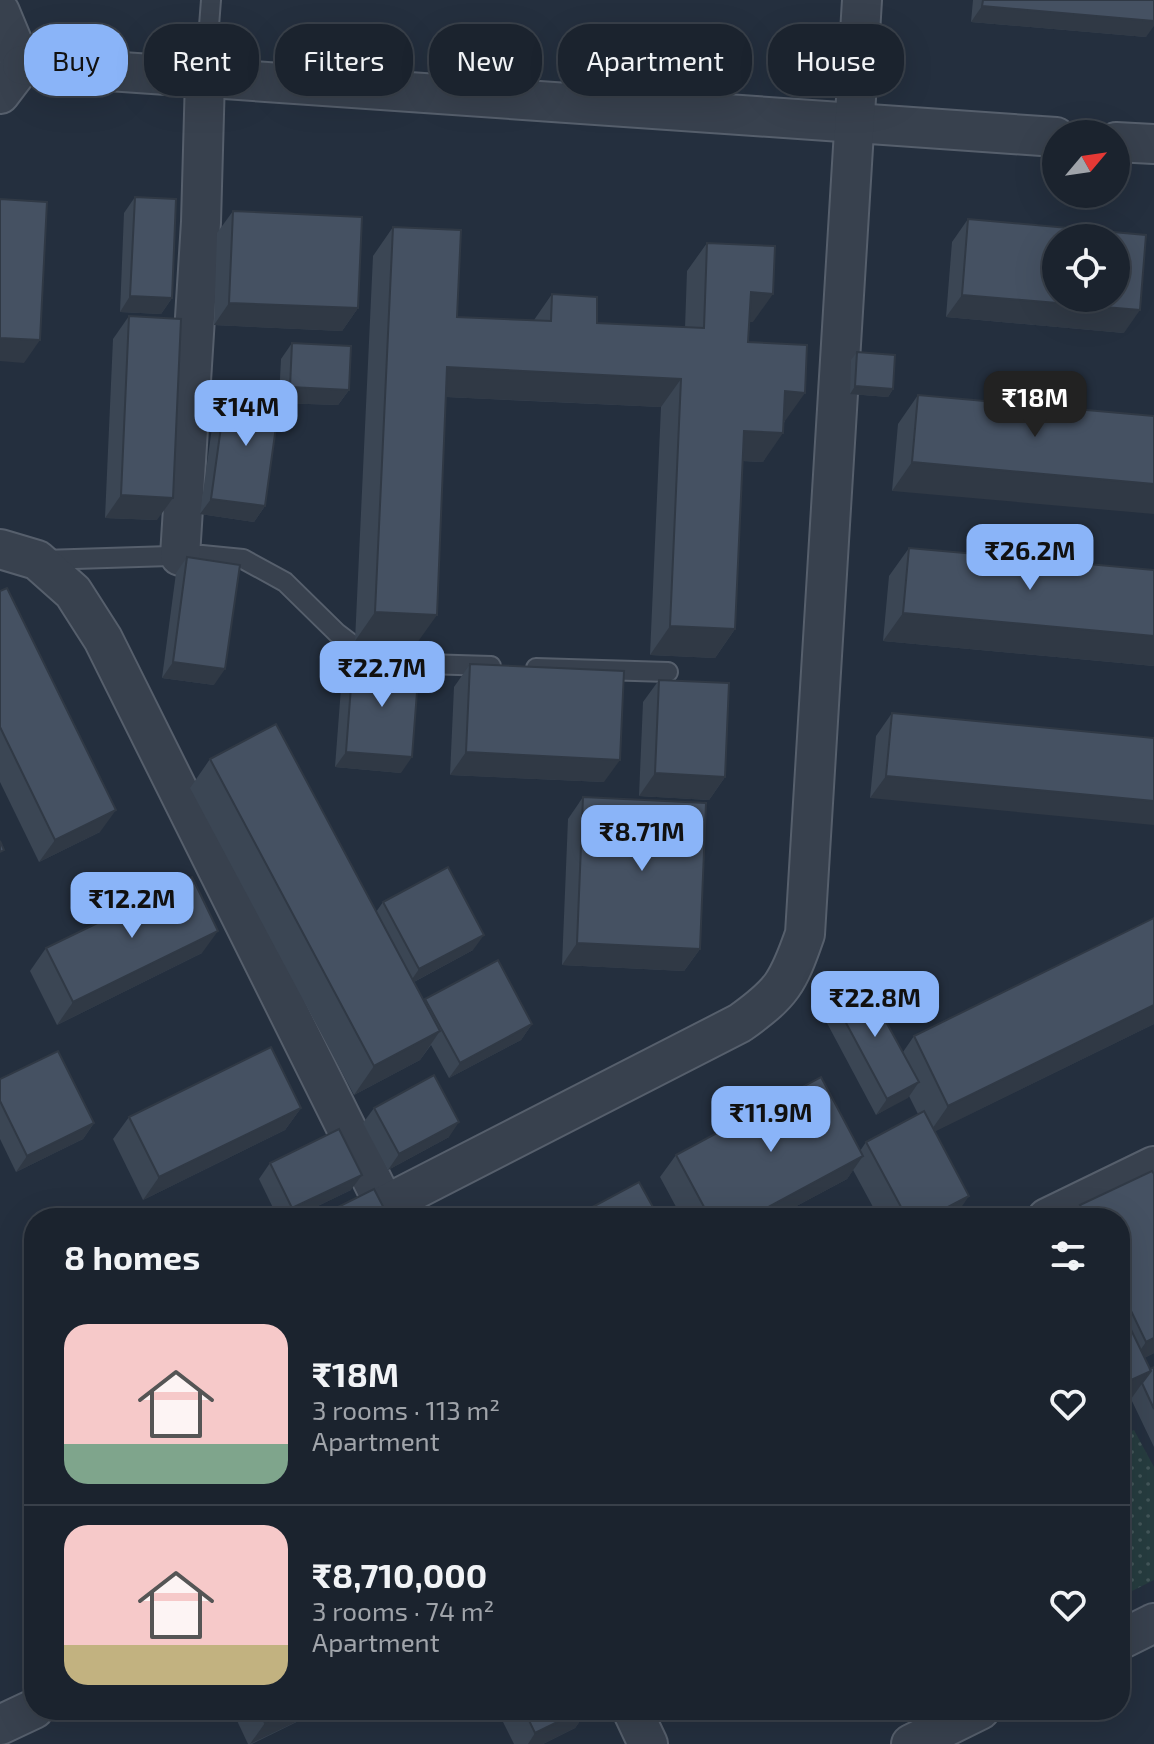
<!DOCTYPE html>
<html lang="en">
<head>
<meta charset="utf-8">
<style>
	body { margin:0; font-family:"Exo 2",sans-serif; background:#282f3a; color:#f1f3f6; height:100vh; display:flex; flex-direction:column; font-size:30px; white-space:nowrap }
	* { box-sizing:border-box; margin:0 }
	p { font-size:26px; color:#a0a4aa }
	.icon { flex:none; width:44px; height:44px; fill:none; stroke:currentColor; stroke-width:2; stroke-linecap:round; stroke-linejoin:round }
	.map { position:relative; flex:1; overflow:hidden }
	.drawer { position:absolute; left:24px; top:1208px; width:1106px; height:512px; display:flex; flex-direction:column; background:#1b232e; border-radius:32px; box-shadow:0 8px 32px #0002,0 0 0 2px #39404a }
	.drawer>* { flex:none }
	.hud { position:absolute; left:24px; top:24px; width:1106px; height:72px; display:flex; gap:16px }
	.needle { width:52px; rotate:61deg }
	.buttons { position:absolute; left:1042px; top:120px; display:grid; gap:16px }
	.buttons a { display:grid; place-items:center; width:88px; height:88px; border-radius:50%; background:#1b232e; box-shadow:0 8px 32px #0002,0 0 0 2px #39404a; font-size:40px }
	.price { position:absolute; translate:-50% -68px; padding:0 18px; border-radius:16px; background:#8ab4f8; color:#111; font-size:26px; line-height:52px; filter:drop-shadow(0 2px 4px #0008) }
	.price::after { content:''; position:absolute; left:50%; top:48px; width:24px; height:18px; margin-left:-12px; background:inherit; clip-path:polygon(0 0,100% 0,50% 100%) }
	.price.selected { background:#222; color:#fff }
	ul { padding:0; list-style:none }
	li { display:flex; align-items:center; gap:24px; height:200px; padding:0 40px }
	li+li { border-top:2px solid #39404a }
	li span { display:grid; place-items:center; flex:none; width:224px; height:160px; border-radius:24px; color:#555 }
	li>.icon { margin-inline-start:auto }
	span .icon { width:96px; height:96px; fill:#fffc; stroke-width:1 }
	li b { font-size:34px }
	h2 { display:flex; justify-content:space-between; align-items:center; height:96px; padding:0 40px; font-size:34px }
	.pill { padding:0 28px; border-radius:32px; background:#1b232e; box-shadow:0 8px 32px #0002,0 0 0 2px #39404a; font-size:28px; line-height:72px }
	.pill.selected { background:#8ab4f8; color:#111 }
	.map>svg:first-child { display:block }
	.park { fill:url(#park-dots) }
	.lines { fill:none; stroke-linecap:round; stroke-linejoin:round }
	.lane-casing { stroke:#565f6c; stroke-width:22 }
	.street-casing { stroke:#565f6c; stroke-width:42 }
	.lane { stroke:#38414e; stroke-width:18 }
	.street { stroke:#38414e; stroke-width:38 }
	.wall { fill:#3b4654 }
	.shaded-wall { fill:#303945 }
	.building { fill:#455162; stroke:#303945; stroke-width:2; fill-rule:evenodd }
</style>
</head>
<body>
<div class="map">
<svg width="1154" height="1744" viewBox="0 0 1154 1744">
	<defs>
		<pattern id="park-dots" width="8" height="8" patternUnits="userSpaceOnUse" patternTransform="scale(2)"><rect width="8" height="8" fill="#263c3f"/><path d="M2 2h.1M6 6h.1" fill="none" stroke="#435659" stroke-width="1.8" stroke-linecap="round"/></pattern>
	</defs>
	<rect width="100%" height="100%" fill="#242f3e"/>
	<!-- park -->
	<polygon class="park" points="1134,1430 1154,1467 1154,1580 1120,1597 1120,1436"/>
	<g class="lines">
		<defs>
			<g id="lane">
				<polyline points="205,78 211,0"/>
				<polyline points="43,560 202,555 243,559 285,582 337,633 362,652 392,663 491,666"/>
				<polyline points="536,668 668,672"/>
			</g>
			<g id="street">
				<polyline points="0,12 22,65 0,94"/>
				<polyline points="22,65 1056,137"/>
				<polyline points="1116,142 1154,144"/>
				<polyline points="0,549 37,560 73,592 103,639 391,1218"/>
				<polyline points="180,556 201,222 205,78"/>
				<path d="M385,1205L740,1023C782,993 788,983 805,934L862,0"/>
				<polyline points="1047,1218 1154,1166"/>
				<polyline points="1120,1640 1154,1623"/>
				<polyline points="632,1710 648,1744"/>
				<polyline points="0,1725 34,1709"/>
				<polyline points="911,1744 980,1710"/>
			</g>
		</defs>
		<!-- lane casing -->
		<use href="#lane" class="lane-casing"/>
		<!-- street casing -->
		<use href="#street" class="street-casing"/>
		<!-- lane -->
		<use href="#lane" class="lane"/>
		<!-- street -->
		<use href="#street" class="street"/>
	</g>
	<!-- wall -->
	<g class="wall">
		<polygon points="973,0 1154,0 1146,37 971,22"/>
		<polygon points="135,197 172,298 161,314 120,312 124,213"/>
		<polygon points="233,211 358,308 342,331 214,325 217,233"/>
		<polygon points="968,219 1124,333 946,317 952,242"/>
		<polygon points="393,227 457,317 534,320 552,294 597,323 685,328 687,271 707,243 753,322 750,322 748,342 785,421 763,462 742,461 735,629 715,658 650,655 661,407 446,397 417,643 355,641 373,256"/>
		<polygon points="129,316 157,520 105,518 113,339"/>
		<polygon points="292,343 349,390 338,405 279,403 265,506 254,522 200,514 215,406 226,391 279,398 281,359"/>
		<polygon points="857,352 893,389 888,397 850,394 851,360"/>
		<polygon points="918,395 1154,416 892,491 898,424"/>
		<polygon points="909,548 1154,570 1154,666 883,641 889,576"/>
		<polygon points="187,557 214,685 162,678 176,573"/>
		<polygon points="0,591 100,832 39,862 0,782"/>
		<polygon points="353,660 401,773 335,767 342,675"/>
		<polygon points="470,664 604,782 450,775 454,687"/>
		<polygon points="659,680 725,777 709,800 639,796 643,702"/>
		<polygon points="892,713 1154,738 870,798 876,736"/>
		<polygon points="210,759 376,912 383,902 473,950 414,982 424,1001 425,999 532,1024 521,1040 449,1078 431,1045 420,1060 354,1095 190,788"/>
		<polygon points="583,797 700,949 684,971 562,965 568,819"/>
		<polygon points="1154,918 1154,1024 935,1131 954,1218 879,1218 853,1170 847,1179 774,1218 682,1218 660,1177 676,1155 860,1151 866,1142 918,1114 909,1096 876,1115 820,1010 831,995 903,1052 914,1036"/>
		<polygon points="46,948 202,953 57,1025 30,971"/>
		<polygon points="0,1079 94,1123 83,1139 16,1172 0,1139"/>
		<polygon points="301,1108 285,1130 143,1200 113,1139 129,1117"/>
		<polygon points="374,1108 449,1137 388,1170 363,1123"/>
		<polygon points="270,1163 351,1190 293,1218 278,1218 259,1179"/>
		<polygon points="1154,1174 1154,1353 1144,1358 1150,1369 1154,1367 1154,1447 1131,1399 1120,1404 1120,1218 1071,1218 1080,1205"/>
		<polygon points="232,1710 321,1710 252,1744 248,1744"/>
		<polygon points="497,1710 588,1710 575,1728 543,1744 514,1744"/>
	</g>
	<!-- shaded-wall -->
	<g class="shaded-wall">
		<polygon points="982,6 1154,21 1154,26 1146,37 971,22"/>
		<polygon points="751,292 773,294 753,322 731,321"/>
		<polygon points="962,295 1140,310 1124,333 946,317"/>
		<polygon points="130,296 172,298 161,314 120,312"/>
		<polygon points="229,303 358,308 342,331 214,325"/>
		<polygon points="0,338 40,340 24,363 0,361"/>
		<polygon points="447,367 681,379 661,407 427,396"/>
		<polygon points="855,386 893,389 888,397 850,394"/>
		<polygon points="290,387 349,390 338,405 279,403"/>
		<polygon points="785,391 805,393 785,421 765,420"/>
		<polygon points="744,431 783,433 763,462 724,460"/>
		<polygon points="912,462 1154,484 1154,514 892,491"/>
		<polygon points="121,495 173,498 157,520 105,518"/>
		<polygon points="211,499 265,506 254,522 200,514"/>
		<polygon points="375,612 437,615 417,643 355,641"/>
		<polygon points="903,613 1154,636 1154,666 883,641"/>
		<polygon points="670,626 735,629 715,658 650,655"/>
		<polygon points="173,662 225,669 214,685 162,678"/>
		<polygon points="346,752 412,757 401,773 335,767"/>
		<polygon points="466,752 620,760 604,782 450,775"/>
		<polygon points="655,773 725,777 709,800 639,796"/>
		<polygon points="886,776 1154,801 1154,825 870,798"/>
		<polygon points="116,810 100,832 39,862 55,840"/>
		<polygon points="218,931 202,953 57,1025 73,1002"/>
		<polygon points="484,935 473,950 408,985 419,969"/>
		<polygon points="577,943 700,949 684,971 562,965"/>
		<polygon points="1154,1005 1154,1024 928,1135 948,1106"/>
		<polygon points="532,1024 521,1040 449,1078 460,1063"/>
		<polygon points="440,1031 420,1060 354,1095 374,1066"/>
		<polygon points="919,1082 908,1098 876,1115 887,1099"/>
		<polygon points="301,1108 285,1130 143,1200 159,1177"/>
		<polygon points="459,1122 449,1137 388,1170 399,1154"/>
		<polygon points="94,1123 83,1139 16,1172 27,1156"/>
		<polygon points="863,1156 847,1179 774,1218 748,1218"/>
		<polygon points="362,1175 351,1190 293,1218 285,1218 292,1208"/>
		<polygon points="969,1196 954,1218 927,1218"/>
		<polygon points="1154,1338 1154,1353 1130,1365 1146,1342"/>
		<polygon points="1151,1371 1131,1399 1120,1404 1120,1385"/>
		<polygon points="291,1710 321,1710 250,1744 265,1723"/>
		<polygon points="582,1710 588,1710 575,1728 543,1744 528,1744 535,1733"/>
	</g>
	<!-- building -->
	<g class="building">
		<polygon points="983,0 1154,0 1154,21 982,6"/>
		<polygon points="135,197 176,199 172,298 130,296"/>
		<polygon points="0,199 47,202 40,340 0,338"/>
		<polygon points="233,211 362,217 358,308 229,303"/>
		<path d="M968,219L1146,235L1140,310L962,295ZM1056,238H1116V298H1056Z"/>
		<polygon points="393,227 461,230 457,317 551,321 552,294 597,297 597,323 704,328 707,243 775,246 773,294 751,292 748,342 807,345 805,393 785,391 783,433 744,431 735,629 670,626 681,379 447,367 437,615 375,612"/>
		<polygon points="129,316 181,319 173,498 121,495"/>
		<polygon points="292,343 351,346 349,390 290,387"/>
		<polygon points="857,352 895,355 893,389 855,386"/>
		<polygon points="226,391 280,398 265,506 211,499"/>
		<polygon points="918,395 1154,416 1154,484 912,462"/>
		<polygon points="909,548 1154,570 1154,636 903,613"/>
		<polygon points="187,557 240,565 225,669 173,662"/>
		<polygon points="7,588 116,810 55,840 0,727 0,591"/>
		<polygon points="353,660 419,666 412,757 346,752"/>
		<polygon points="470,664 624,671 620,760 466,752"/>
		<polygon points="659,680 729,683 725,777 655,773"/>
		<polygon points="892,713 1154,738 1154,801 886,776"/>
		<polygon points="276,724 440,1031 374,1066 210,759"/>
		<polygon points="583,797 706,803 700,949 577,943"/>
		<polygon points="0,841 4,850 0,852"/>
		<polygon points="448,867 484,935 419,969 383,902"/>
		<polygon points="192,877 218,931 73,1002 46,948"/>
		<polygon points="1154,918 1154,1005 948,1106 914,1036"/>
		<polygon points="498,960 532,1024 460,1063 425,999"/>
		<polygon points="862,978 919,1082 887,1099 831,995"/>
		<polygon points="271,1047 301,1108 159,1177 129,1117"/>
		<polygon points="58,1051 94,1123 27,1156 0,1101 0,1079"/>
		<polygon points="434,1075 459,1122 399,1154 374,1108"/>
		<polygon points="821,1077 863,1156 748,1218 710,1218 676,1155"/>
		<polygon points="924,1111 969,1196 927,1218 907,1218 866,1142"/>
		<polygon points="339,1129 362,1175 292,1208 270,1163"/>
		<polygon points="1152,1171 1154,1174 1154,1338 1146,1342 1120,1288 1120,1218 1087,1218 1080,1205"/>
		<polygon points="639,1182 659,1218 572,1218"/>
		<polygon points="374,1189 389,1218 331,1218 328,1212"/>
		<polygon points="1120,1307 1151,1371 1120,1385"/>
		<polygon points="1154,1367 1154,1409 1142,1383 1151,1371 1150,1369"/>
		<polygon points="258,1710 291,1710 265,1723"/>
		<polygon points="524,1710 582,1710 535,1733"/>
	</g>
</svg>
<div class="buttons">
<a><svg class="needle" viewBox="-14 -14 28 28"><path d="M0-13l5 13h-10z" fill="#e53935"/><path d="M0 13l5-13h-10z" fill="#a0a4aa"/></svg></a>
<a><svg class="icon" aria-label="locate" viewBox="0 0 24 24"><circle cx="12" cy="12" r="6"/><path d="M12 2v4M12 18v4M2 12h4M18 12h4"/></svg></a>
</div>
<b class="price selected" style="left:1035px;top:439px">₹18M</b>
<b class="price" style="left:246px;top:448px">₹14M</b>
<b class="price" style="left:1030px;top:592px">₹26.2M</b>
<b class="price" style="left:382px;top:709px">₹22.7M</b>
<b class="price" style="left:642px;top:873px">₹8.71M</b>
<b class="price" style="left:132px;top:940px">₹12.2M</b>
<b class="price" style="left:875px;top:1039px">₹22.8M</b>
<b class="price" style="left:771px;top:1154px">₹11.9M</b>
<div class="hud">
<a class="pill selected">Buy</a>
<a class="pill">Rent</a>
<a class="pill">Filters</a>
<a class="pill">New</a>
<a class="pill">Apartment</a>
<a class="pill">House</a>
</div>
<section class="drawer">
<h2>8 homes<svg class="icon" aria-label="filters" viewBox="0 0 24 24"><path d="M4 7h16M4 17h16"/><circle cx="9" cy="7" r="2"/><circle cx="15" cy="17" r="2"/></svg></h2>
<ul>
<li><span style="background:linear-gradient(#f6c9c9 75%,#7fa58c 0)"><svg class="icon" aria-label="home" viewBox="0 0 24 24"><path d="M3 11l9-7 9 7M6 9v11h12V9"/></svg></span><div><b>₹18M</b><p>3 rooms · 113 m²</p><p>Apartment</p></div><svg class="icon" aria-label="heart" viewBox="0 0 24 24"><path d="M12 20l-8-8c-3-5 5-10 8-4 3-6 11-1 8 4z"/></svg></li>
<li><span style="background:linear-gradient(#f6c9c9 75%,#c2b280 0)"><svg class="icon" aria-label="home" viewBox="0 0 24 24"><path d="M3 11l9-7 9 7M6 9v11h12V9"/></svg></span><div><b>₹8,710,000</b><p>3 rooms · 74 m²</p><p>Apartment</p></div><svg class="icon" aria-label="heart" viewBox="0 0 24 24"><path d="M12 20l-8-8c-3-5 5-10 8-4 3-6 11-1 8 4z"/></svg></li>
</ul>
</section>
</div>
</body>
</html>
